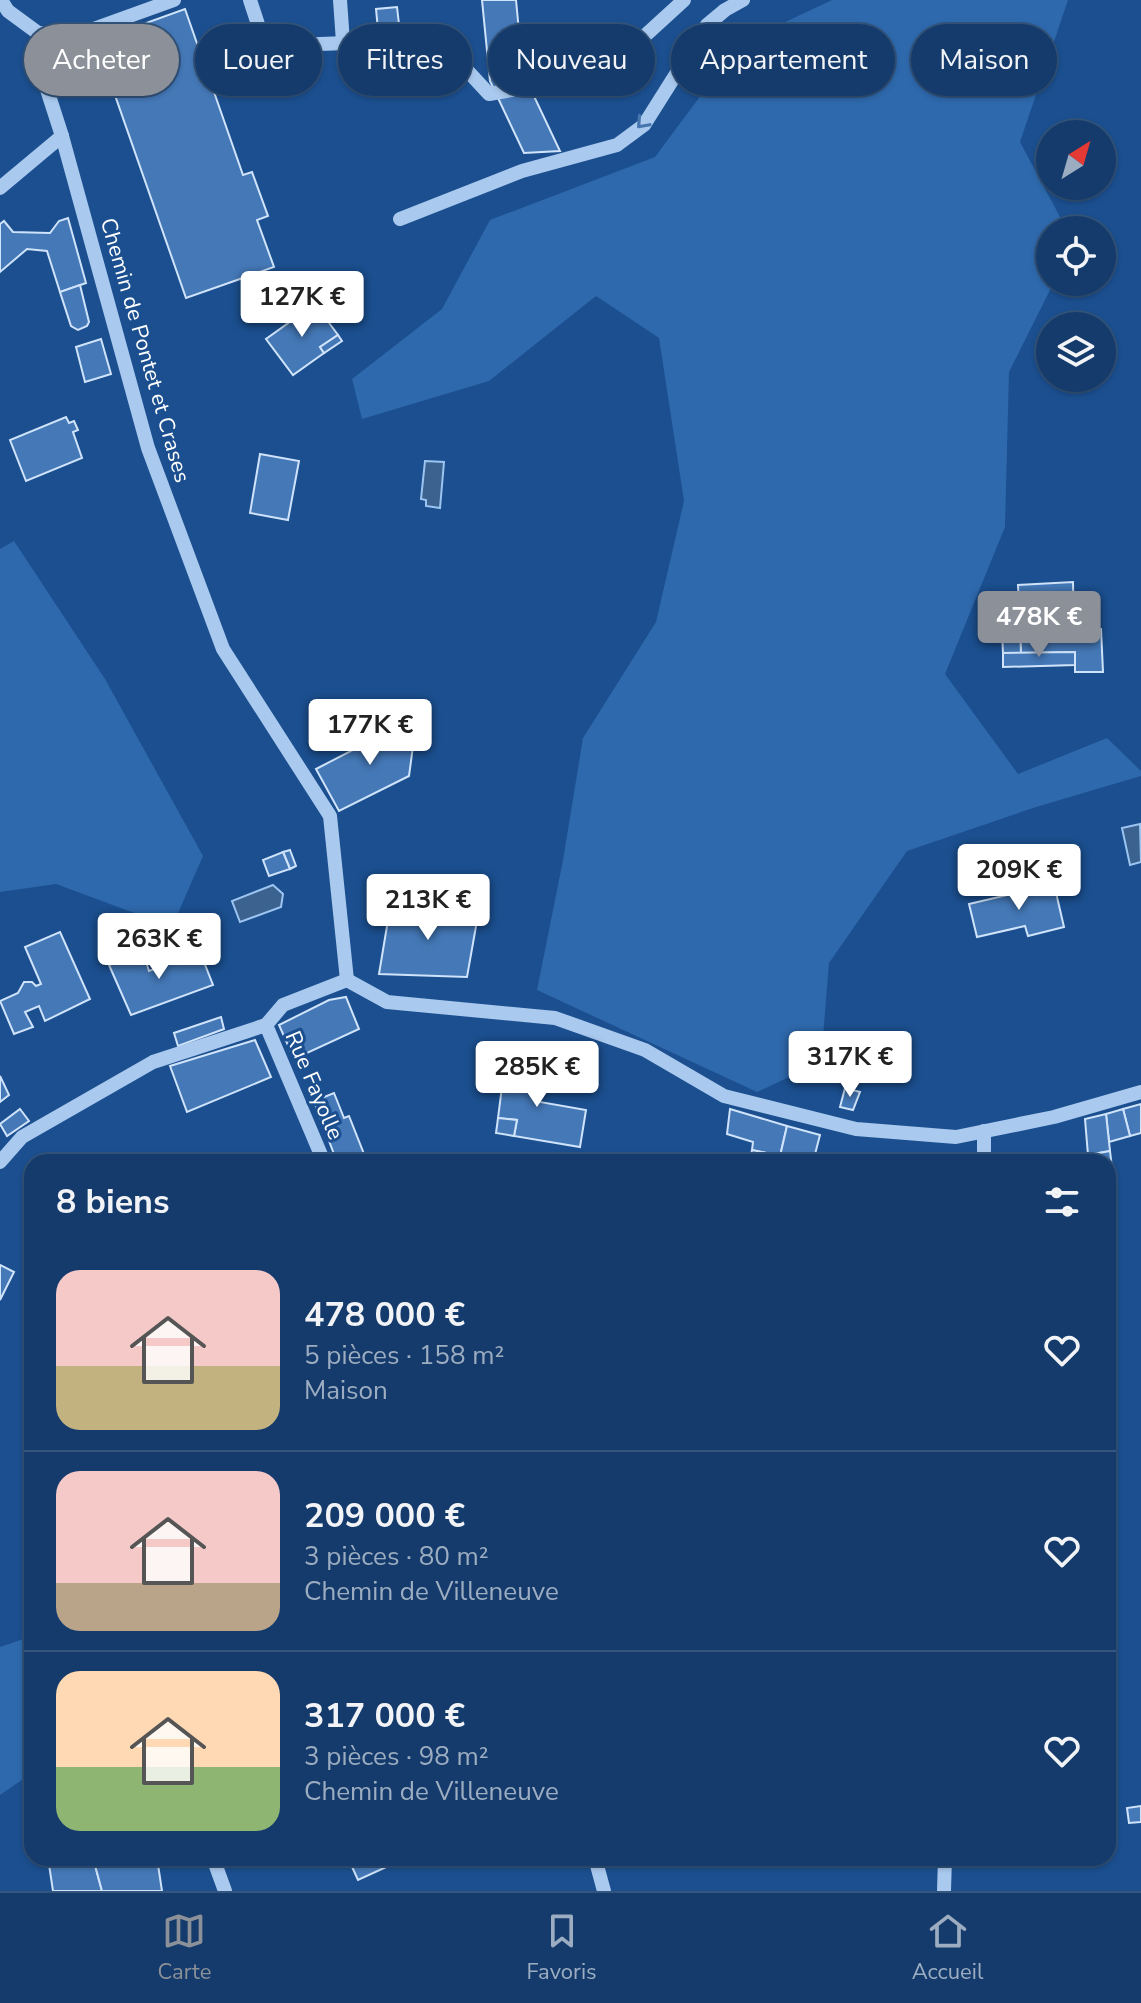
<!DOCTYPE html>
<html lang="fr">
<head>
<meta charset="utf-8">
<style>
	body { margin:0; font-family:"Nunito Sans",sans-serif; background:#1d4271; color:#f1f3f6; height:100vh; display:flex; flex-direction:column; font-size:30px; white-space:nowrap }
	* { box-sizing:border-box; margin:0 }
	p { font-size:26px; color:#9dadc1 }
	.icon { flex:none; width:44px; height:44px; fill:none; stroke:currentColor; stroke-width:2; stroke-linecap:round; stroke-linejoin:round }
	.map { position:relative; flex:1; overflow:hidden }
	.details { position:absolute; left:24px; top:1154px; width:1092px; height:712px; display:flex; flex-direction:column; background:#143b6b; border-radius:24px; box-shadow:0 2px 6px #0004,0 0 0 2px #33557e }
	.details>* { flex:none }
	.guide { position:absolute; left:24px; top:24px; width:1094px; height:72px; display:flex; gap:16px }
	.needle { width:52px; rotate:37deg }
	.buttons { position:absolute; left:1036px; top:120px; display:grid; gap:16px }
	.buttons a { display:grid; place-items:center; width:80px; height:80px; border-radius:50%; background:#143b6b; box-shadow:0 2px 6px #0004,0 0 0 2px #33557e; font-size:40px }
	.price { position:absolute; translate:-50% -68px; padding:0 18px; border-radius:8px; background:#fff; color:#222; font-size:26px; line-height:52px; filter:drop-shadow(0 2px 4px #0008) }
	.price::after { content:''; position:absolute; left:50%; top:48px; width:24px; height:18px; margin-left:-12px; background:inherit; clip-path:polygon(0 0,100% 0,50% 100%) }
	.price.active { background:#8c9099; color:#fff }
	ul { padding:0; list-style:none }
	li { display:flex; align-items:center; gap:24px; height:200px; padding:0 32px }
	li+li { border-top:2px solid #33557e }
	li span { display:grid; place-items:center; flex:none; width:224px; height:160px; border-radius:24px; color:#555 }
	li>.icon { margin-inline-start:auto }
	span .icon { width:96px; height:96px; fill:#fffc; stroke-width:1 }
	li b { font-size:34px }
	h2 { display:flex; justify-content:space-between; align-items:center; height:96px; padding:0 32px; font-size:34px }
	.tag { padding:0 28px; border-radius:36px; background:#143b6b; box-shadow:0 2px 6px #0004,0 0 0 2px #33557e; font-size:28px; line-height:72px }
	.tag.active { background:#8c9099; color:#fff }
	.menu { display:flex; justify-content:space-around; align-items:center; height:112px; border-top:2px solid #33557e; background:#143b6b; font-size:22px; color:#9dadc1 }
	.menu a { display:grid; justify-items:center; gap:4px }
	.menu .active { color:#8c9099 }
	.map>svg:first-child { display:block }
	.green { fill:#2e69ad }
	.water { fill:#3c6290; stroke:#9cc4f0; stroke-width:2 }
	.building { fill:#4478b7; stroke:#cfe3fa; stroke-width:2 }
	.lines { fill:none; stroke-linecap:round; stroke-linejoin:round }
	.minor { stroke:#a9c9ee; stroke-width:14 }
	.oneway { stroke:#4674ac }
	.labels { text-anchor:middle; stroke-width:6; stroke-linejoin:round; paint-order:stroke }
	.street-label { font-size:22px; fill:#fff; stroke:#1b4f8f }
</style>
</head>
<body>
<div class="map">
<svg width="1141" height="1891" viewBox="0 0 1141 1891">
	<rect width="100%" height="100%" fill="#1b4f8f"/>
	<!-- green -->
	<g class="green">
		<polygon points="832,0 1068,0 1020,142 1067,230 1050,230 1050,282 1054,282 1009,372 1005,527 945,674 1018,774 1107,738 1141,771 1141,776 1036,807 907,851 829,963 821,1062 757,1092 537,990 563,860 583,738 656,622 684,501 659,338 596,296 489,381 362,419 352,379 442,309 490,220 655,157 739,44"/>
		<polygon points="14,541 105,679 203,856 172,927 56,884 0,892 0,549"/>
		<polygon points="32,1636 32,1773 0,1795 0,1647"/>
	</g>
	<!-- water -->
	<g class="water">
		<polygon points="425,461 444,462 440,508 426,506 426,500 421,499"/>
		<polygon points="1140,824 1141,862 1130,865 1122,828"/>
		<polygon points="273,885 283,894 281,907 240,922 232,901"/>
	</g>
	<!-- building -->
	<g class="building">
		<polygon points="482,0 516,0 523,73 560,151 524,153 490,81"/>
		<polygon points="397,7 403,59 381,61 376,9"/>
		<polygon points="185,9 243,175 252,172 268,216 257,220 274,267 186,298 96,41"/>
		<polygon points="68,218 86,283 60,292 47,251 27,249 0,272 0,224 4,221 13,232 50,233 59,221"/>
		<polygon points="80,285 89,322 87,326 78,330 71,326 60,292"/>
		<polygon points="315,304 338,335 320,347 324,353 293,375 266,339"/>
		<polygon points="338,335 342,341 324,353 320,347"/>
		<polygon points="101,339 111,374 85,382 76,347"/>
		<polygon points="66,417 69,423 74,421 78,430 73,432 82,458 26,481 10,440"/>
		<polygon points="260,454 299,461 288,520 250,513"/>
		<polygon points="1073,582 1074,631 1101,629 1103,672 1075,672 1075,652 1021,653 1018,585"/>
		<polygon points="1001,611 1019,611 1021,653 1003,653"/>
		<polygon points="1075,652 1075,665 1003,667 1003,653"/>
		<polygon points="411,720 416,724 409,776 339,811 316,769"/>
		<polygon points="290,850 296,866 290,869 283,852"/>
		<polygon points="283,852 290,869 269,876 263,860"/>
		<polygon points="1054,884 1064,927 1028,936 1025,926 977,937 969,904"/>
		<polygon points="391,902 478,915 467,977 379,974"/>
		<polygon points="60,932 90,999 45,1021 39,1006 25,1012 33,1027 14,1034 0,1001 18,993 24,982 32,982 36,986 41,984 25,947"/>
		<polygon points="143,952 149,971 200,952 213,985 131,1015 109,965"/>
		<polygon points="346,997 359,1029 294,1059 279,1025 329,1000"/>
		<polygon points="221,1017 224,1029 178,1046 174,1033"/>
		<polygon points="255,1040 271,1077 187,1112 170,1066"/>
		<polygon points="505,1063 544,1069 540,1102 586,1110 580,1147 514,1136 517,1120 498,1118"/>
		<polygon points="0,1076 9,1095 0,1102"/>
		<polygon points="845,1088 860,1092 853,1110 840,1107"/>
		<polygon points="334,1093 344,1118 349,1116 364,1154 342,1162 337,1162 314,1101"/>
		<polygon points="1141,1104 1141,1133 1130,1136 1123,1109"/>
		<polygon points="20,1109 29,1121 7,1136 0,1124"/>
		<polygon points="730,1109 787,1126 780,1156 752,1150 753,1142 727,1134"/>
		<polygon points="1123,1109 1130,1136 1109,1142 1106,1114"/>
		<polygon points="1106,1114 1110,1151 1088,1155 1085,1119"/>
		<polygon points="498,1118 517,1120 514,1136 496,1133"/>
		<polygon points="787,1126 820,1135 813,1162 750,1162 752,1150 780,1156"/>
		<polygon points="1110,1151 1115,1193 1108,1194 1108,1162 1089,1162 1088,1155"/>
		<polygon points="717,1155 718,1162 691,1162 690,1159"/>
		<polygon points="0,1265 14,1272 0,1300"/>
		<polygon points="1141,1806 1141,1822 1129,1823 1127,1808"/>
		<polygon points="48,1858 93,1858 102,1891 53,1891"/>
		<polygon points="93,1858 157,1858 162,1891 102,1891"/>
		<polygon points="348,1858 406,1858 358,1880"/>
	</g>
	<g class="lines">
		<!-- minor -->
		<g class="minor">
			<polyline points="1,0 8,11 38,33 42,74 62,136 148,448 223,649 330,816 347,980"/>
			<polyline points="250,0 274,73"/>
			<polyline points="340,0 343,42"/>
			<polyline points="38,33 74,36 174,0"/>
			<polyline points="265,46 429,40 451,53 489,94 603,74 684,0"/>
			<polyline points="0,188 62,136"/>
			<polyline points="400,219 522,171 617,145 644,125 707,25 725,10 743,0"/>
			<polyline points="266,1025 324,1162"/>
			<polyline points="984,1131 984,1162"/>
			<polyline points="0,1162 22,1137 153,1062 266,1025 283,1005 347,980 387,1002 555,1018 645,1050 724,1096 856,1129 956,1137 1054,1117 1141,1092"/>
			<polyline points="213,1858 225,1891"/>
			<polyline points="595,1858 604,1891"/>
			<polyline points="944,1891 945,1858"/>
		</g>
	</g>
	<!-- one-way arrows -->
	<defs><path id="oneway-chevron" d="M-2-3.5L2.5 0L-2 3.5" fill="none" stroke-width="1.6" stroke-linecap="round" stroke-linejoin="round" transform="scale(2)"/></defs>
	<use class="oneway" href="#oneway-chevron" transform="translate(642 123) rotate(132)"/>
	<g class="labels">
		<!-- street labels -->
		<g class="street-label">
			<text transform="translate(146 350) rotate(74)" y="8">Chemin de Pontet et Crases</text>
			<text transform="translate(315 1085) rotate(67)" y="8">Rue Fayolle</text>
		</g>
	</g>
</svg>
<div class="buttons">
<a><svg class="needle" viewBox="-14 -14 28 28"><path d="M0-13l5 13h-10z" fill="#e53935"/><path d="M0 13l5-13h-10z" fill="#9dadc1"/></svg></a>
<a><svg class="icon" aria-label="locate" viewBox="0 0 24 24"><circle cx="12" cy="12" r="6"/><path d="M12 2v4M12 18v4M2 12h4M18 12h4"/></svg></a>
<a><svg class="icon" aria-label="layers" viewBox="0 0 24 24"><path d="M12 4l9 5-9 5-9-5zM3 14l9 5 9-5"/></svg></a>
</div>
<b class="price" style="left:302px;top:339px">127K €</b>
<b class="price active" style="left:1039px;top:659px">478K €</b>
<b class="price" style="left:370px;top:767px">177K €</b>
<b class="price" style="left:1019px;top:912px">209K €</b>
<b class="price" style="left:428px;top:942px">213K €</b>
<b class="price" style="left:159px;top:981px">263K €</b>
<b class="price" style="left:850px;top:1099px">317K €</b>
<b class="price" style="left:537px;top:1109px">285K €</b>
<div class="guide">
<a class="tag active">Acheter</a>
<a class="tag">Louer</a>
<a class="tag">Filtres</a>
<a class="tag">Nouveau</a>
<a class="tag">Appartement</a>
<a class="tag">Maison</a>
</div>
<section class="details">
<h2>8 biens<svg class="icon" aria-label="filters" viewBox="0 0 24 24"><path d="M4 7h16M4 17h16"/><circle cx="9" cy="7" r="2"/><circle cx="15" cy="17" r="2"/></svg></h2>
<ul>
<li><span style="background:linear-gradient(#f6c9c9 60%,#c2b280 0)"><svg class="icon" aria-label="home" viewBox="0 0 24 24"><path d="M3 11l9-7 9 7M6 9v11h12V9"/></svg></span><div><b>478 000 €</b><p>5 pièces · 158 m²</p><p>Maison</p></div><svg class="icon" aria-label="heart" viewBox="0 0 24 24"><path d="M12 20l-8-8c-3-5 5-10 8-4 3-6 11-1 8 4z"/></svg></li>
<li><span style="background:linear-gradient(#f6c9c9 70%,#b9a48a 0)"><svg class="icon" aria-label="home" viewBox="0 0 24 24"><path d="M3 11l9-7 9 7M6 9v11h12V9"/></svg></span><div><b>209 000 €</b><p>3 pièces · 80 m²</p><p>Chemin de Villeneuve</p></div><svg class="icon" aria-label="heart" viewBox="0 0 24 24"><path d="M12 20l-8-8c-3-5 5-10 8-4 3-6 11-1 8 4z"/></svg></li>
<li><span style="background:linear-gradient(#ffd9b3 60%,#8fb573 0)"><svg class="icon" aria-label="home" viewBox="0 0 24 24"><path d="M3 11l9-7 9 7M6 9v11h12V9"/></svg></span><div><b>317 000 €</b><p>3 pièces · 98 m²</p><p>Chemin de Villeneuve</p></div><svg class="icon" aria-label="heart" viewBox="0 0 24 24"><path d="M12 20l-8-8c-3-5 5-10 8-4 3-6 11-1 8 4z"/></svg></li>
</ul>
</section>
</div>
<nav class="menu">
<a class="active"><svg class="icon" aria-label="map" viewBox="0 0 24 24"><path d="M3 6l6-2 6 2 6-2v14l-6 2-6-2-6 2zM9 4v14M15 6v14"/></svg>Carte</a>
<a><svg class="icon" aria-label="saved" viewBox="0 0 24 24"><path d="M7 4h10v16l-5-4-5 4z"/></svg>Favoris</a>
<a><svg class="icon" aria-label="home" viewBox="0 0 24 24"><path d="M3 11l9-7 9 7M6 9v11h12V9"/></svg>Accueil</a>
</nav>
</body>
</html>
